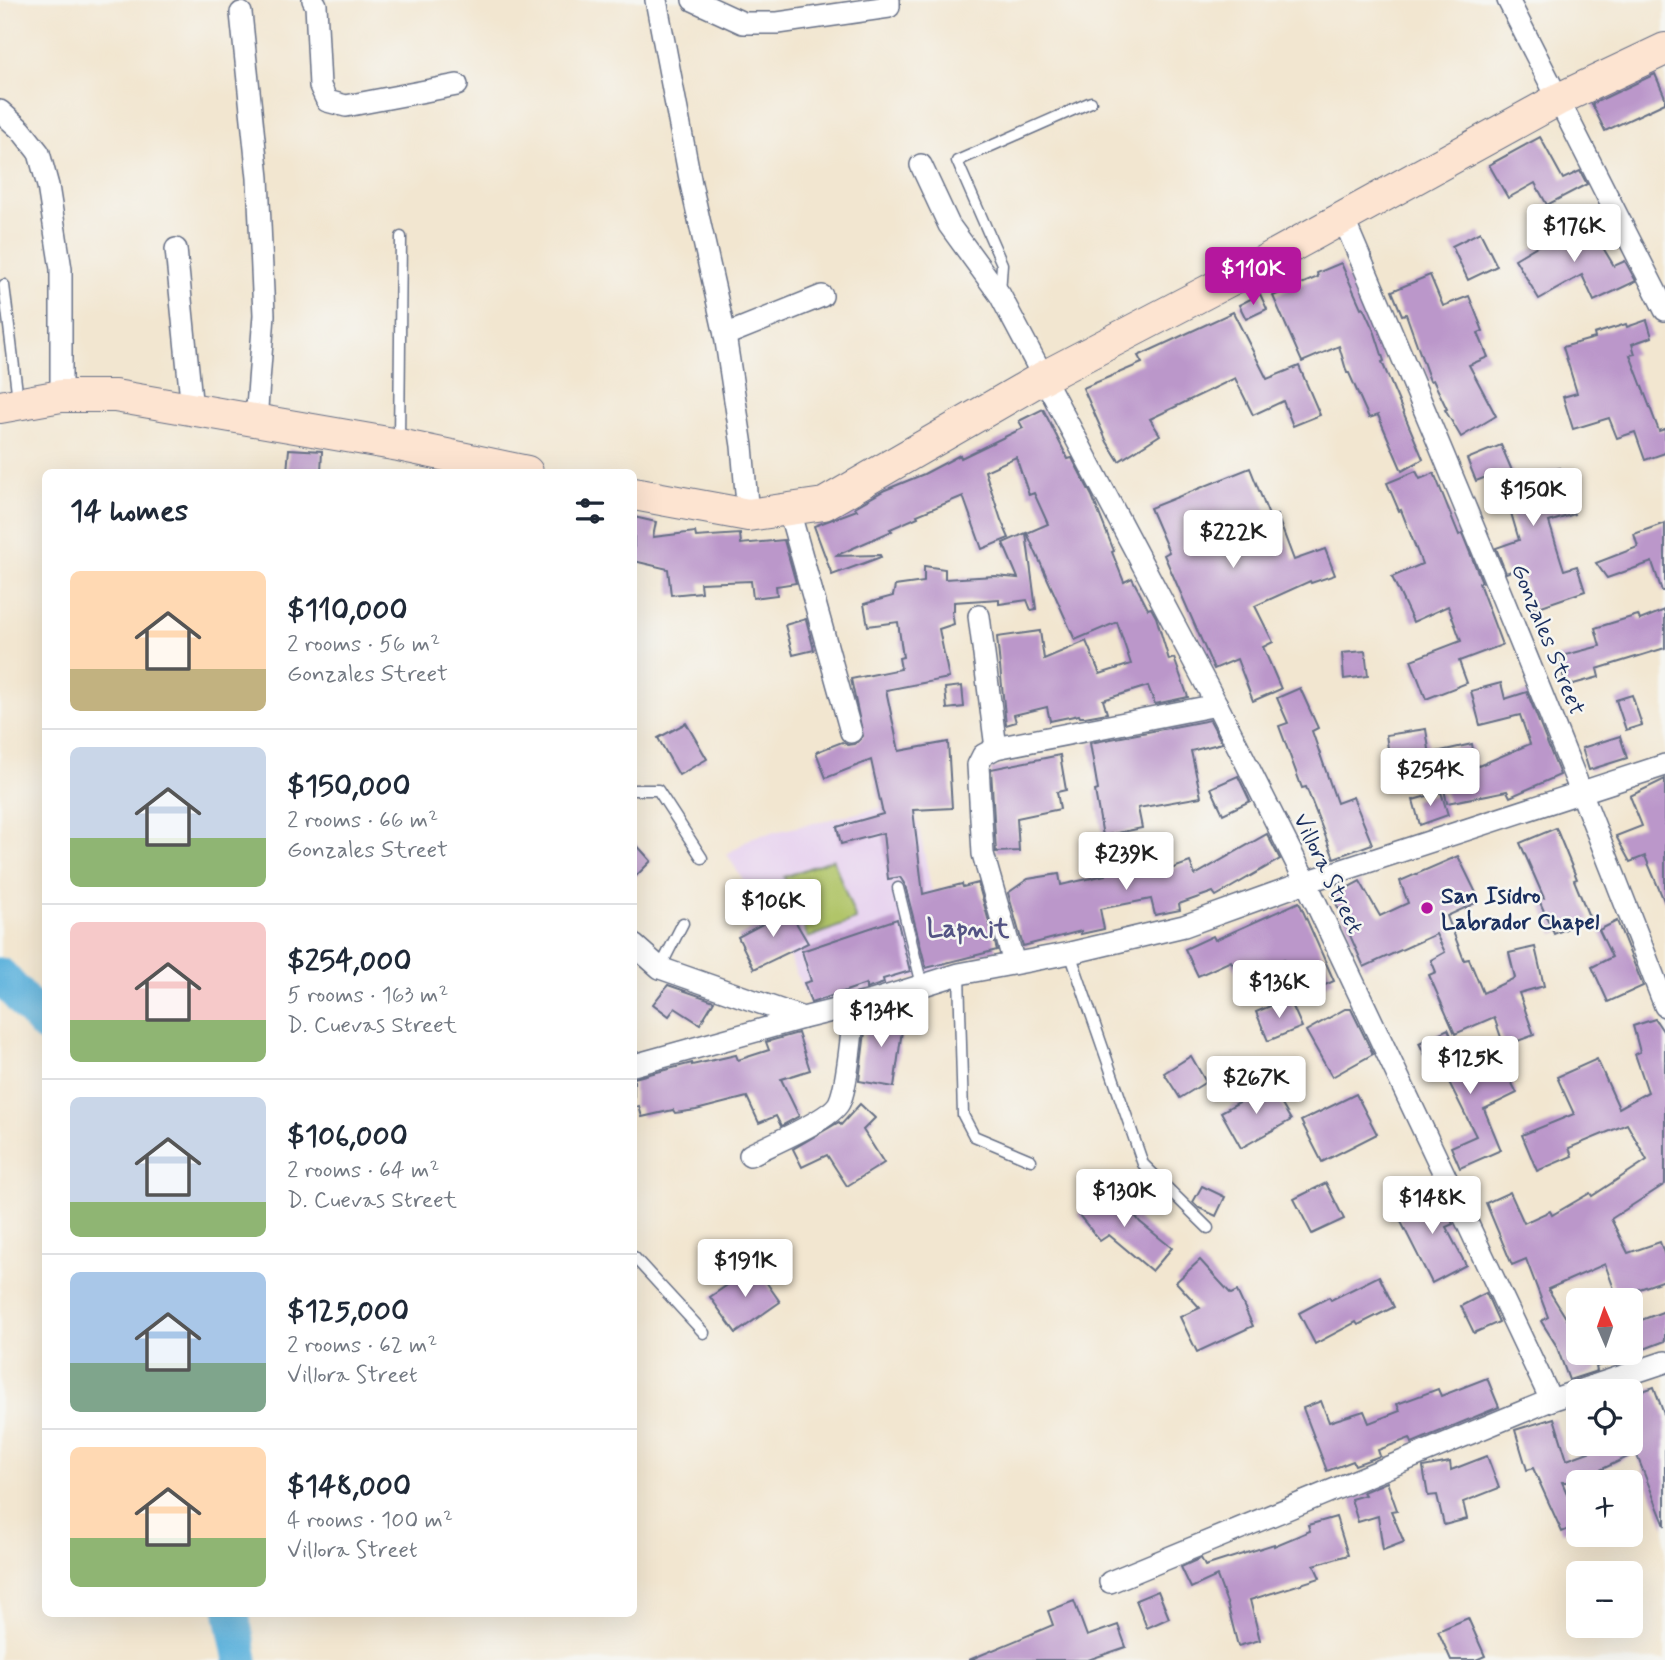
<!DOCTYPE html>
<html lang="en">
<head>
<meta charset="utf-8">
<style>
	body { margin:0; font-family:Mynerve,sans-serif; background:#f2f2f3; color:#1f2937; height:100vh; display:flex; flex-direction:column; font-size:26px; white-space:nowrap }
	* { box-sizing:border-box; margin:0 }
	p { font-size:23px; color:#747a83 }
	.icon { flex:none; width:38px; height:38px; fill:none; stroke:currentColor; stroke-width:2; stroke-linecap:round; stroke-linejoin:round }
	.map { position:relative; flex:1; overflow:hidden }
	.drawer { position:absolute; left:42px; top:469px; width:595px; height:1148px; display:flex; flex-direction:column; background:#fff; border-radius:10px; box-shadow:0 7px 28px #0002 }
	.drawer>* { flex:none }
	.needle { width:46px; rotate:358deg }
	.buttons { position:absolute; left:1566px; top:1288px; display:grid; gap:14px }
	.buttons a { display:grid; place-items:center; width:77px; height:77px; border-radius:10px; background:#fff; box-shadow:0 7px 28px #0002; font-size:35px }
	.price { position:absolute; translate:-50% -60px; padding:0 16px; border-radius:7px; background:#fff; color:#222; font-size:23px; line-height:46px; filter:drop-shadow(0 2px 4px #0008) }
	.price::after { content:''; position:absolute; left:50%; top:42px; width:21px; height:16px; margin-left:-10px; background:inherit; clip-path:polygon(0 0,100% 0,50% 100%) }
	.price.selected { background:#b5179e; color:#fff }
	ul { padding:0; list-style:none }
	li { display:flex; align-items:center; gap:21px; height:175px; padding:0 28px }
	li+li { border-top:2px solid #e0e1e3 }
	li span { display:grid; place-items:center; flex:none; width:196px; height:140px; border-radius:10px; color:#555 }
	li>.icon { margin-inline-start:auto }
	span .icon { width:84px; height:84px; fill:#fffc; stroke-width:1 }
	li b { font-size:30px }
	h2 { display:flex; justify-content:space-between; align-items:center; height:84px; padding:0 28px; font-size:30px }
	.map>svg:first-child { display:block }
	.built { fill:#e7d2ef }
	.green { fill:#b1c569; stroke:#667a64; stroke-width:2 }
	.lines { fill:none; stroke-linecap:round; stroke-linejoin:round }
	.river { stroke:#61b4dd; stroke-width:35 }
	.building { fill:#bb97ca }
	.lane-casing { stroke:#666f86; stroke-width:13 }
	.street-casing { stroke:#666f86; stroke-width:24 }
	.secondary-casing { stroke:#666f86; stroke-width:34 }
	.lane { stroke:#fff; stroke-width:10 }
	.street { stroke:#fff; stroke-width:21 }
	.secondary { stroke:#fde4d1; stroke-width:32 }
	.poi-dot { fill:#b5179e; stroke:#f6f6f2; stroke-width:2.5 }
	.labels { text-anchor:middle; stroke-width:5; stroke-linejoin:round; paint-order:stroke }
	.street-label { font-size:23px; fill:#1b2f5e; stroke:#f6f6f2 }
	.poi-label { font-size:23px; font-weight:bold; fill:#1b2f5e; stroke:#f6f6f2; text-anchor:start }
	.quarter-label { font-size:26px; font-weight:bold; fill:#535384; stroke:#f6f6f2 }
</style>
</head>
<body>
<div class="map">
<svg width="1665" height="1660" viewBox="0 0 1665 1660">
	<rect width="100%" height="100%" fill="#f6f6f2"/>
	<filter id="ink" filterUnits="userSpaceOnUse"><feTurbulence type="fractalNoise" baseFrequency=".0143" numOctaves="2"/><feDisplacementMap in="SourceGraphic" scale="14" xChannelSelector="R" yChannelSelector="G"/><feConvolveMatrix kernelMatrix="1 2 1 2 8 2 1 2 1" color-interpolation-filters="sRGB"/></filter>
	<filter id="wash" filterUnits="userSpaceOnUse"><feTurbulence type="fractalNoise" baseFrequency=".00686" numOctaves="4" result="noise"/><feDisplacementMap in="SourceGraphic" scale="28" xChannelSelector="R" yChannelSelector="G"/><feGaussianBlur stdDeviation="1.57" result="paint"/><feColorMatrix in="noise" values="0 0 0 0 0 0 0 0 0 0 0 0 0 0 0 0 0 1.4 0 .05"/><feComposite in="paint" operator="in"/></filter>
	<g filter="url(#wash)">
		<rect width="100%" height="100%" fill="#f2e6d0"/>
		<!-- built -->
		<polygon class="built" points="913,800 948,969 810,1006 789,957 727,854 753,837"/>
		<!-- green -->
		<polygon class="green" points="833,859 856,920 808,938 784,877"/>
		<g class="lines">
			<!-- river -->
			<g class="river">
				<polyline points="0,975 46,1026"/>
				<polyline points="232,1614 241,1660"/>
			</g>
		</g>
		<g id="blocks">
			<!-- building -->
			<g class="building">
				<polygon points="1655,74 1665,97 1665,103 1605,131 1592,104"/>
				<polygon points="1540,137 1563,179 1580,171 1587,184 1547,205 1535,183 1508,198 1489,165"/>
				<polygon points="1585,218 1614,266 1625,261 1636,281 1594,301 1582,275 1539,299 1515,259"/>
				<polygon points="1480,232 1497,266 1468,280 1452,246"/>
				<polygon points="1341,263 1361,308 1363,307 1375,333 1384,361 1382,362 1423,459 1402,471 1378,415 1369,418 1349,373 1347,373 1339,346 1302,362 1273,296 1318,277 1317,273"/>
				<polygon points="1430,275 1443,306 1469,296 1483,331 1478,333 1488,357 1469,365 1496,416 1461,437 1445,410 1447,409 1433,380 1430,381 1406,314 1402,315 1392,291"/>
				<polygon points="1260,294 1267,309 1246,319 1239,305"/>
				<polygon points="1233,312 1267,379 1299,366 1320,415 1293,426 1283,401 1253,415 1235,378 1150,419 1160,435 1119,461 1107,442 1083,388 1142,363 1138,356"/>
				<polygon points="1647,320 1652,337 1632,344 1635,354 1630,355 1659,431 1665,429 1665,453 1645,460 1635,432 1617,438 1609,418 1573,429 1563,397 1577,393 1563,347 1595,338 1594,334 1626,324 1627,327"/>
				<polygon points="1043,409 1068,459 1072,458 1092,496 1114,551 1112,552 1124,582 1132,578 1148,609 1151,608 1156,617 1169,660 1174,658 1188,697 1155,704 1148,686 1103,700 1107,713 1085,717 1080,717 1079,715 1050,721 1047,707 1014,715 1016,722 1006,725 997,637 1040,631 1044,659 1086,641 1100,674 1131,664 1117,622 1075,640 1027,533 1048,524 1034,493 1029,495 1016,457 985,471 1001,520 1009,538 982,549 963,496 917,515 918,517 890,529 892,531 835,556 880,555 881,557 832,575 814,526 857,510 855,507 885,490 924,474 960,455 961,458 1023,428 1019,421"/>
				<polygon points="1501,445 1516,480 1560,468 1574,514 1549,522 1564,570 1577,566 1585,591 1533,609 1520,568 1506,573 1496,548 1519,540 1499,472 1476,481 1467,459"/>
				<polygon points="289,449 322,451 321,472 287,472"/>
				<polygon points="1250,468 1270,518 1277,515 1294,560 1325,549 1335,575 1311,583 1310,581 1255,606 1273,642 1263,647 1281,689 1253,701 1237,659 1214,669 1164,555 1169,552 1150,508"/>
				<polygon points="1416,471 1420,479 1434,473 1459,535 1462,533 1482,582 1479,583 1502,645 1459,661 1467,683 1426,699 1411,660 1461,641 1448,606 1413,622 1392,577 1422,564 1401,510 1399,511 1387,483"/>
				<polygon points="634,517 656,522 653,537 695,532 696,537 740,534 741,544 784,540 796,583 776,586 777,595 753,598 751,581 700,583 701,592 671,595 668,569 634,561"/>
				<polygon points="1665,523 1665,591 1662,591 1652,562 1607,578 1596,563 1638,547 1634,534"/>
				<polygon points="1026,533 1036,609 1031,610 1027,600 999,604 999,599 954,602 954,611 952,611 954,624 939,629 949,678 886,690 899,751 948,742 952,808 913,810 923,894 962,884 963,887 978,883 997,950 926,968 905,885 900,877 888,879 883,833 841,844 837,827 883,814 871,760 826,778 816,752 842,742 848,745 855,744 863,736 851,679 901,669 899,658 903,657 898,622 868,626 864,604 893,596 895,586 924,582 924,566 945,569 945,579 995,576 1018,578 1003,543"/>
				<polygon points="1665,610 1665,648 1597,669 1599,677 1566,686 1558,657 1600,646 1595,628 1638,615 1640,620"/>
				<polygon points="806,619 814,650 793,655 785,625"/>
				<polygon points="1365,651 1368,676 1344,679 1342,653"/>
				<polygon points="1501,683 1505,699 1527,692 1560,775 1510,797 1507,791 1447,803 1436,752 1472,744 1476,767 1530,744 1520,715 1480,725 1471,691"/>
				<polygon points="962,686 964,707 947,709 945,688"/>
				<polygon points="1300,688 1318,728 1312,731 1337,803 1353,797 1372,844 1334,858 1306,787 1302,788 1279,726 1288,723 1277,698"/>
				<polygon points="1632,695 1642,725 1626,730 1616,700"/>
				<polygon points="1210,720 1222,743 1191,751 1201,797 1138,808 1142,828 1103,836 1095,791 1098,790 1090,743"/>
				<polygon points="686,723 707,759 679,775 658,738"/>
				<polygon points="1426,729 1430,756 1390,762 1386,735"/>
				<polygon points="1620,736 1627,758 1589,770 1582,748"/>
				<polygon points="1060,755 1066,790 1057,792 1060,809 1017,818 1019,851 996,852 991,769"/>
				<polygon points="1238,776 1250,801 1223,814 1211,788"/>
				<polygon points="1665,779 1665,903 1645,856 1630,862 1616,836 1642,826 1630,796"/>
				<polygon points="1441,792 1448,815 1420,825 1413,800"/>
				<polygon points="1556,828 1577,879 1574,880 1590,919 1554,934 1539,900 1544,898 1520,843"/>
				<polygon points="1267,834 1280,859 1216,896 1213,892 1179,904 1180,910 1155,915 1151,899 1100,909 1104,929 1081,934 1081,931 1023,946 1008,893 1028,879 1059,874 1061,885 1105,875 1104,870 1136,864 1138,872 1170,865 1171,869 1190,862 1195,875"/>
				<polygon points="634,842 651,861 634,878"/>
				<polygon points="1458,856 1480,901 1447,916 1464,960 1469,959 1483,993 1515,978 1509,953 1535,947 1544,986 1519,993 1534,1035 1504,1046 1494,1017 1455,1034 1429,975 1436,972 1431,960 1445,952 1436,934 1364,967 1348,931 1350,930 1332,896 1360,881 1380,916 1408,903 1400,881"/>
				<polygon points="1299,902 1334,981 1301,996 1284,959 1240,980 1231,961 1198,976 1185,949 1213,936 1215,940"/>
				<polygon points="787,907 808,943 754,969 738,937 770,920 768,918"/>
				<polygon points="897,919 910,971 883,979 884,983 866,989 866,984 811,1003 804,983 811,981 802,951"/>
				<polygon points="1617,921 1643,986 1608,1002 1592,967 1612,957 1599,930"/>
				<polygon points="668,985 714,1001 700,1024 675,1008 669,1016 653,1004"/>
				<polygon points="1289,998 1302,1027 1268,1041 1256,1012"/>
				<polygon points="1345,1009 1351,1009 1373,1054 1332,1077 1306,1031"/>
				<polygon points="879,1013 904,1016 894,1087 859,1081 867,1016"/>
				<polygon points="1655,1019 1665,1034 1665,1184 1611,1219 1628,1253 1660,1242 1665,1256 1665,1280 1617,1297 1605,1264 1548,1289 1578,1337 1578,1353 1630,1353 1596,1367 1597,1371 1569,1380 1556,1345 1541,1321 1548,1317 1526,1259 1512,1265 1486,1203 1510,1192 1524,1223 1550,1211 1552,1215 1590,1193 1592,1196 1647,1160 1627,1124 1569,1148 1572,1156 1537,1171 1522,1135 1574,1114 1557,1077 1597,1059 1619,1108 1648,1092 1635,1054 1640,1052 1633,1026"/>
				<polygon points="1448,1029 1471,1080 1502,1064 1517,1093 1484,1109 1501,1150 1460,1168 1451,1147 1476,1136 1441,1066 1432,1070 1419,1043"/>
				<polygon points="798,1033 810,1070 781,1079 799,1116 781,1126 776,1116 759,1123 747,1097 696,1110 675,1113 673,1110 642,1117 639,1106 634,1108 634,1078 692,1063 692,1065 736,1055 738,1060 769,1050 766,1042"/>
				<polygon points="1191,1056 1206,1082 1180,1098 1164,1073"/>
				<polygon points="1270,1085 1291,1120 1241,1148 1221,1112"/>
				<polygon points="1356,1094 1377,1134 1322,1162 1301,1121"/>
				<polygon points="860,1104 875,1118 863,1130 884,1163 847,1186 827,1155 802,1167 793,1149 839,1122 841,1125"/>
				<polygon points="1326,1183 1344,1219 1312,1234 1294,1199"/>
				<polygon points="1202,1186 1225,1197 1216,1216 1199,1208 1193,1202"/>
				<polygon points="1113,1187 1140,1222 1172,1248 1152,1271 1109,1235 1100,1241 1078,1214"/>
				<polygon points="1437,1191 1453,1224 1446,1227 1466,1265 1432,1283 1396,1212"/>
				<polygon points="1200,1260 1231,1294 1237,1291 1253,1326 1197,1352 1180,1317 1200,1308 1176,1282"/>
				<polygon points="755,1266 780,1302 736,1333 710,1297"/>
				<polygon points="1379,1276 1394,1307 1358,1325 1356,1322 1315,1344 1299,1313 1329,1297 1331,1300"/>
				<polygon points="1486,1293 1499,1322 1474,1333 1461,1306"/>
				<polygon points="1665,1311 1665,1341 1631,1354 1631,1324"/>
				<polygon points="1487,1378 1499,1407 1412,1443 1410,1438 1378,1450 1380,1456 1355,1465 1353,1461 1327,1471 1303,1408 1321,1401 1329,1422 1364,1411 1369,1423 1400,1411 1397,1404 1438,1389 1441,1396"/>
				<polygon points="1654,1387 1665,1417 1665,1526 1636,1453 1600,1470 1602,1477 1589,1482 1562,1482 1578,1519 1578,1525 1562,1532 1533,1468 1527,1470 1515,1430 1554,1418 1567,1460 1610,1444 1631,1444 1631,1395"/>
				<polygon points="1487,1456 1499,1488 1463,1502 1467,1519 1444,1525 1437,1495 1428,1496 1423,1467 1450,1462 1451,1470"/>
				<polygon points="1387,1482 1397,1510 1391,1511 1404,1542 1383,1550 1378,1516 1358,1522 1351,1499 1365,1495 1363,1492"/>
				<polygon points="1336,1517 1348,1555 1314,1565 1320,1578 1250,1600 1260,1640 1238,1646 1227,1603 1217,1576 1191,1588 1181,1567 1201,1558 1205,1566 1274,1544 1274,1546 1310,1531 1308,1525"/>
				<polygon points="1158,1591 1169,1618 1147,1628 1136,1600"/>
				<polygon points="1074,1601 1087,1636 1118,1625 1126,1647 1088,1660 969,1660 1053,1625 1048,1611"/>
				<polygon points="1468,1618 1485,1656 1476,1660 1451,1660 1438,1631"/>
			</g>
		</g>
	</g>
	<g filter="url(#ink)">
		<use href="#blocks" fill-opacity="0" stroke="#666f86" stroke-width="2"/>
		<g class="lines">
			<defs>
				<g id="lane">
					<polyline points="4,285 18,400"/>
					<polyline points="1000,293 1002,264 957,161 1091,102"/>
					<polyline points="399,442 401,237"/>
					<polyline points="634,790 658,790 702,858"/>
					<polyline points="898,888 922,985"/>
					<polyline points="1070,953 1143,1164 1208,1228"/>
					<polyline points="660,968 683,923"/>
					<polyline points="959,974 963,1115 974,1136 1031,1160"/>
					<polyline points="634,1257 704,1333"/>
				</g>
				<g id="street">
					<polyline points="313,0 316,5 320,86 327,101 346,106 457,85"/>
					<polyline points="656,0 691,184 725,335 742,446 748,515"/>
					<polyline points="693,0 743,23 778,23 889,7 889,0"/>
					<polyline points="1508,0 1665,310"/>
					<polyline points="241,13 258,178 264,315 256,421"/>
					<polyline points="0,111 21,130 39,153 48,186 61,269 61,396"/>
					<polyline points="921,165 949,225 1000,295 1217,705 1306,882 1551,1400"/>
					<path d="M1343,218C1455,479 1563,741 1665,1006"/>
					<polyline points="176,249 192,410"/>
					<polyline points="725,335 822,296"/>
					<polyline points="789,510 851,732"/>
					<polyline points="979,616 996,748"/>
					<polyline points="634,945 660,968 803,1018 872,1001 959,974 1070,953 1184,926 1306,882 1665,765"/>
					<polyline points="1014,963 983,854 978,765 983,755 996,748 1217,705"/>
					<polyline points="634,1065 803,1018"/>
					<path d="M750,1155C769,1145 830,1120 839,1103C848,1086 852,1026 855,1005"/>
					<polyline points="1110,1582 1551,1400 1665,1362"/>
				</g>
				<g id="secondary">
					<polyline points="0,407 61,396 115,396 399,445 527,472"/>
					<polyline points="634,494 748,515 824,504 1042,378 1241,274 1559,99 1665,49"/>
				</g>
			</defs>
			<!-- lane casing -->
			<use href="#lane" class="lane-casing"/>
			<!-- street casing -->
			<use href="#street" class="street-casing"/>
			<!-- secondary casing -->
			<use href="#secondary" class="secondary-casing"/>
			<!-- lane -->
			<use href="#lane" class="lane"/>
			<!-- street -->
			<use href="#street" class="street"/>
			<!-- secondary -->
			<use href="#secondary" class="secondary"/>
		</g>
	</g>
	<!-- markers -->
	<circle class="poi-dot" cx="1427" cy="908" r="7"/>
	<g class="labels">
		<!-- street labels -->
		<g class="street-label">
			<text transform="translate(1549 639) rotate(68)" y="8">Gonzales Street</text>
			<text transform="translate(1329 873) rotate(64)" y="8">Villora Street</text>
		</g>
		<!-- poi labels -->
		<g class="poi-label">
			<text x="1441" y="903">San Isidro<tspan x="1441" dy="26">Labrador Chapel</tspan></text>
		</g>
		<!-- quarter labels -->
		<g class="quarter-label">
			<text x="968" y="937">Lapnit</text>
		</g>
	</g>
</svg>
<div class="buttons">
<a><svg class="needle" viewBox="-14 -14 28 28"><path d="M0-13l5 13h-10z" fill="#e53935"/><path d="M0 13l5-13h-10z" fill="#747a83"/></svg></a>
<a><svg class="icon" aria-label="locate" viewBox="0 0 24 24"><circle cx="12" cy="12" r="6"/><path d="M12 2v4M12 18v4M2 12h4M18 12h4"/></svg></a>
<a>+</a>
<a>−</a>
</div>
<b class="price" style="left:1574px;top:264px">$176K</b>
<b class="price selected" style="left:1253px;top:307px">$110K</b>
<b class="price" style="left:1533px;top:528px">$150K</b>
<b class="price" style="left:1233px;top:570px">$222K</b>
<b class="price" style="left:1430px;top:808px">$254K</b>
<b class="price" style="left:1126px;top:892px">$239K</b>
<b class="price" style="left:773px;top:939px">$106K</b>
<b class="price" style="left:1279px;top:1020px">$136K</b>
<b class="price" style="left:881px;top:1049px">$134K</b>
<b class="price" style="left:1470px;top:1096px">$125K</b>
<b class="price" style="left:1256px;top:1116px">$267K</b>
<b class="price" style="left:1124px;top:1229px">$130K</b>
<b class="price" style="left:1432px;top:1236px">$148K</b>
<b class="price" style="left:745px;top:1299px">$191K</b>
<section class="drawer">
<h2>14 homes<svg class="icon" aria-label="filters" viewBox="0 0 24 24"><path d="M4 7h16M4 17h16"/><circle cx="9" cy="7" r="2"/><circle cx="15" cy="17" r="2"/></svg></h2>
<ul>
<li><span style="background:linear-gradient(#ffd9b3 70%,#c2b280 0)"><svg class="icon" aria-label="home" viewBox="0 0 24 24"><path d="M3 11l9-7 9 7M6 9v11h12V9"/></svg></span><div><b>$110,000</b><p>2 rooms · 56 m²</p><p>Gonzales Street</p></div></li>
<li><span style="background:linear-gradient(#c9d6e8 65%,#8fb573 0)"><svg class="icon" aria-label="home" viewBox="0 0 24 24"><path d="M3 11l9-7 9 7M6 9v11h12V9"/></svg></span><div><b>$150,000</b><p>2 rooms · 66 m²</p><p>Gonzales Street</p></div></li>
<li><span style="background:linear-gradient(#f6c9c9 70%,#8fb573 0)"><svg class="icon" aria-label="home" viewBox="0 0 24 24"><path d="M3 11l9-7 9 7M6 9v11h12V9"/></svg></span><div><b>$254,000</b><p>5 rooms · 163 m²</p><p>D. Cuevas Street</p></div></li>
<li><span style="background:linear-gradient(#c9d6e8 75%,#8fb573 0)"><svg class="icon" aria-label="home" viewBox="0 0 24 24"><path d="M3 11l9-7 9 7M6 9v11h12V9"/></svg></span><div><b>$106,000</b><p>2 rooms · 64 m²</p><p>D. Cuevas Street</p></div></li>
<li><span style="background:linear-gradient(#a9c7e8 65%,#7fa58c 0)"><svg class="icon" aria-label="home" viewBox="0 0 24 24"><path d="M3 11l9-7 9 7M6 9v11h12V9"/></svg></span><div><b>$125,000</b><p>2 rooms · 62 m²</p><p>Villora Street</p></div></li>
<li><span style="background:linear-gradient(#ffd9b3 65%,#8fb573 0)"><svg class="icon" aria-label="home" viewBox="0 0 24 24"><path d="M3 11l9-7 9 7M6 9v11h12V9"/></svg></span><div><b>$148,000</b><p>4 rooms · 100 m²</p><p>Villora Street</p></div></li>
</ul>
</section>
</div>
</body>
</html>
